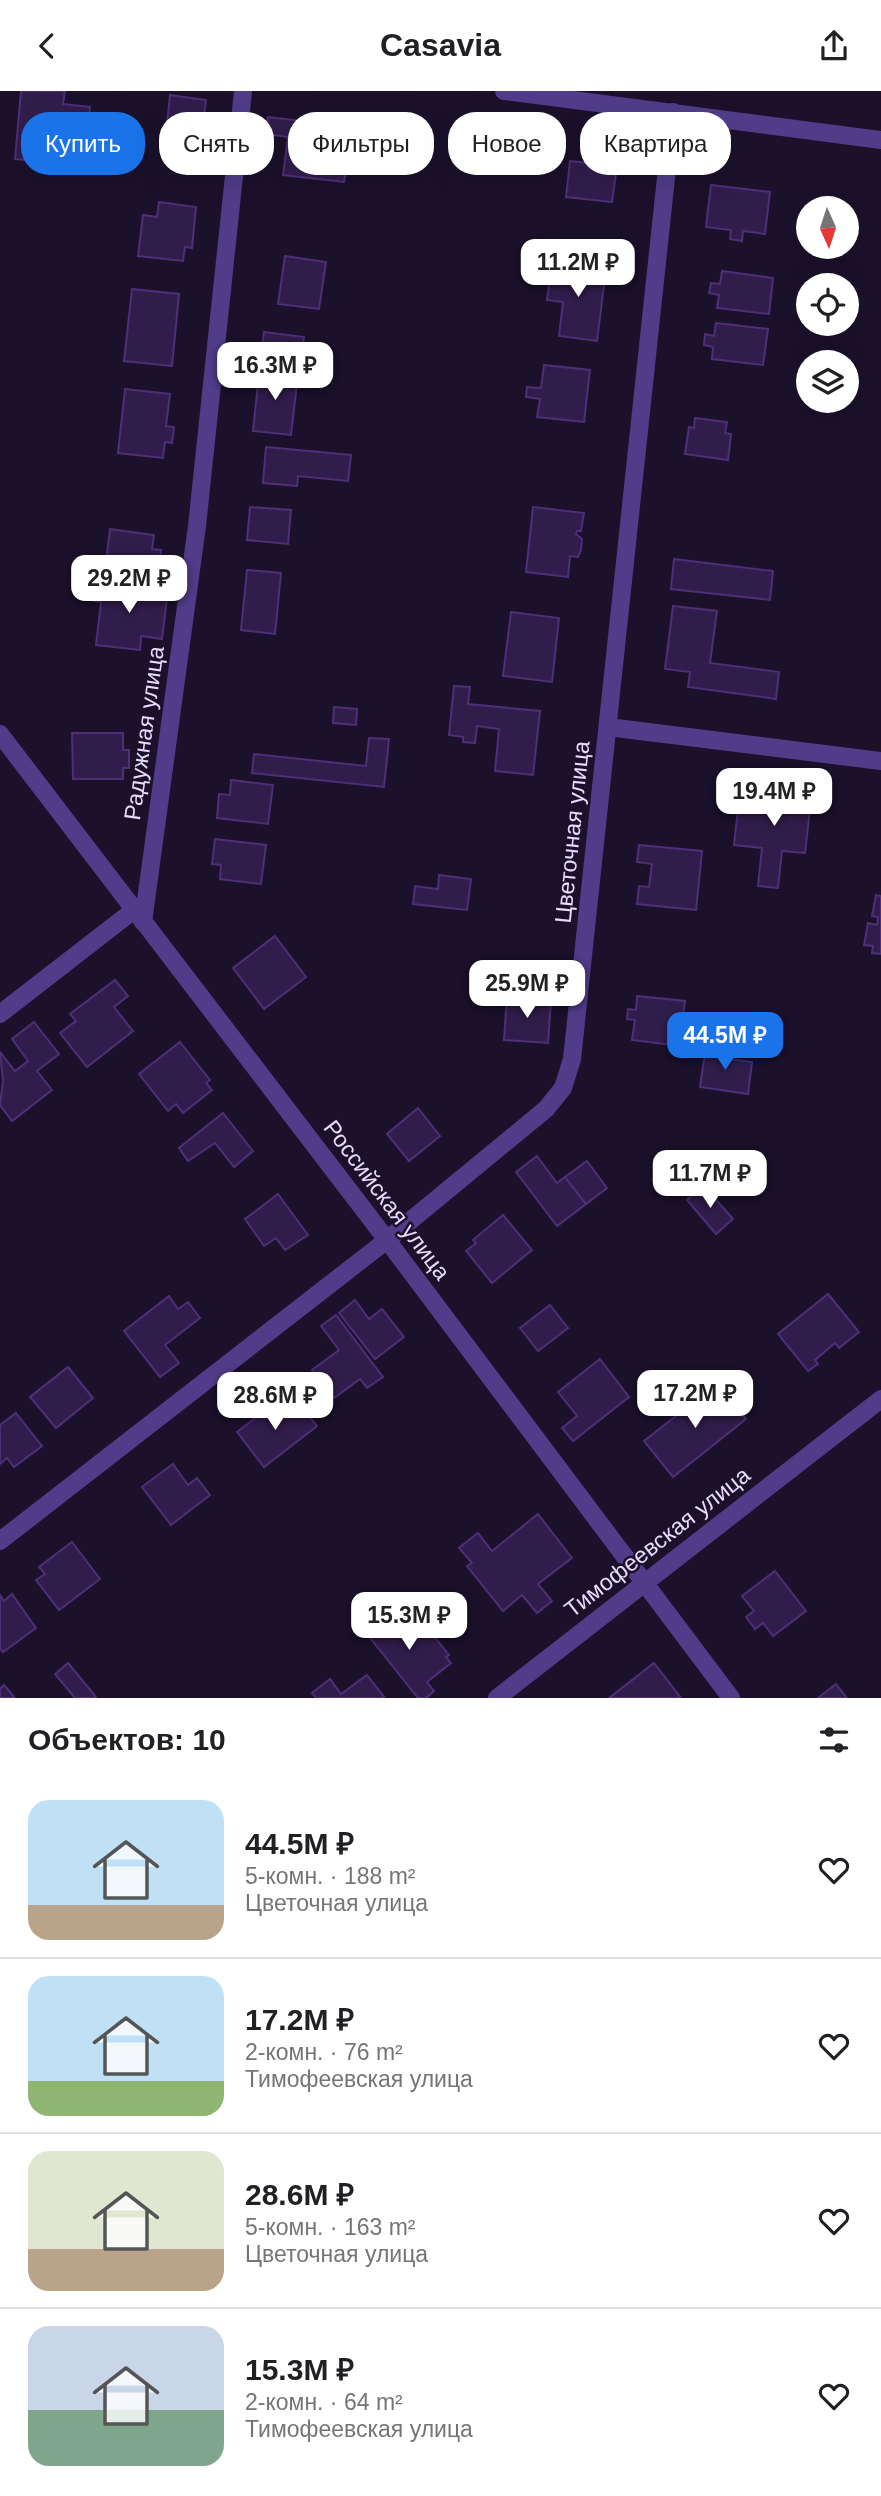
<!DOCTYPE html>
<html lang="ru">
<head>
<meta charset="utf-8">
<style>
	body { margin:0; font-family:Helvetica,sans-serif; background:#f6f6f6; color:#202124; height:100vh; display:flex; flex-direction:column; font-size:26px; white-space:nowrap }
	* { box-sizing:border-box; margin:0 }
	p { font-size:23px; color:#757577 }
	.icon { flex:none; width:38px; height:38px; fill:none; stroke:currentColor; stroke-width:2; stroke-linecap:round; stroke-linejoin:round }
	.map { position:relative; height:1607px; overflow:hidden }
	.panel { display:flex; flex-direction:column; background:#fff; flex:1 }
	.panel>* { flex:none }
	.guide { position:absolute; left:21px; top:21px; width:840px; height:63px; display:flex; gap:14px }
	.needle { width:46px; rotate:177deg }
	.buttons { position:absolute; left:796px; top:105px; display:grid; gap:14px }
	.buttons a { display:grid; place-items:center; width:63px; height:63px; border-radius:50%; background:#fff; box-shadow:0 7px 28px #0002; font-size:35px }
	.price { position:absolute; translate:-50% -60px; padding:0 16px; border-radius:14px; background:#fff; color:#222; font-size:23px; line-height:46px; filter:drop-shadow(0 2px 4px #0008) }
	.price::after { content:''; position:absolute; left:50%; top:42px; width:21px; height:16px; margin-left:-10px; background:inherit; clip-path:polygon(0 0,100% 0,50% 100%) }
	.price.current { background:#1a73e8; color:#fff }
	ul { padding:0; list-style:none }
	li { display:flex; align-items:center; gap:21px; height:175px; padding:0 28px }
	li+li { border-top:2px solid #e0e0e0 }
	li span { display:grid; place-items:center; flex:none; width:196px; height:140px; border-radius:21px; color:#555 }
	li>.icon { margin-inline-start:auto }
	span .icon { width:84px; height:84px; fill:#fffc; stroke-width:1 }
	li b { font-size:30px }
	h2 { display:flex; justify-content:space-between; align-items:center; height:84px; padding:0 28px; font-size:30px }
	.chip { padding:0 24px; border-radius:28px; background:#fff; box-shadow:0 7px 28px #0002; font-size:24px; line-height:63px }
	.chip.current { background:#1a73e8; color:#fff }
	header { display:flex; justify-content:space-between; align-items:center; height:91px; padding:0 28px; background:#fff; font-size:32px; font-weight:700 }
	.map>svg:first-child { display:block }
	.building { fill:#311d4c; stroke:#4e2f78; stroke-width:2 }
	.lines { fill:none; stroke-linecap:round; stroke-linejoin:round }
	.minor { stroke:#513c8a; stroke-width:18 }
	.labels { text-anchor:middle; stroke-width:5; stroke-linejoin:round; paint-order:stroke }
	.street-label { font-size:23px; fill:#e7dbff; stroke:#1b112b }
</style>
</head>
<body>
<header><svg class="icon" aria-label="back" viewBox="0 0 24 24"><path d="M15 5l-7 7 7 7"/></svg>Casavia<svg class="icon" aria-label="share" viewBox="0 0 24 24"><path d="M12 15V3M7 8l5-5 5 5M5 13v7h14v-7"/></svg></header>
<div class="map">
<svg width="881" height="1607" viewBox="0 0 881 1607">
	<rect width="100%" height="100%" fill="#1b112b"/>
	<!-- building -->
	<g class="building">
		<polygon points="21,0 65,0 63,13 90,16 86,61 59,59 58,72 15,68"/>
		<polygon points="170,4 206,9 204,26 212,27 210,45 202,44 199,66 164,62"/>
		<polygon points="268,26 361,37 356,80 346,79 344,91 283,84 288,46 266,43"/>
		<polygon points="570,70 617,75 612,111 566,106"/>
		<polygon points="711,94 770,101 765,143 743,140 742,150 730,148 731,139 706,136"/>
		<polygon points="159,111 196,116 192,157 185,156 183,170 138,165 143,124 157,126"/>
		<polygon points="285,165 326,171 319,218 278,213"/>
		<polygon points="552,171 606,178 597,250 559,245 563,211 547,209"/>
		<polygon points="722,180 773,187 769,223 717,217 719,204 709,202 711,192 720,193"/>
		<polygon points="132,198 179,203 172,275 124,270"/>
		<polygon points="716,232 768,238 763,274 712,268 713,256 704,254 705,243 714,245"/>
		<polygon points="264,241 304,246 300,280 260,275"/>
		<polygon points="544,274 590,279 584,331 537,326 540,308 526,306 527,296 541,297"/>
		<polygon points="260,275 289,278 287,292 297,293 291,344 253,340"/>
		<polygon points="125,298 170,303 166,335 174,336 172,352 165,351 163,367 118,362"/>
		<polygon points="695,327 727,331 725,342 731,343 728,369 685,363 689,336 694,337"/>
		<polygon points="266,356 351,364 348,390 298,385 297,395 263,392"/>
		<polygon points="250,416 291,419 288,453 247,449"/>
		<polygon points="533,416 584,422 581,440 577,440 576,443 582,448 581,459 578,466 570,465 568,486 526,481"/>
		<polygon points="110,438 154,444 152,458 161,459 160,468 150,467 148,483 105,479"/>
		<polygon points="674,468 773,480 770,509 671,498"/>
		<polygon points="247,479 281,482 275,543 241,539"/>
		<polygon points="96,491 168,499 162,548 141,545 140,559 96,554 101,511 94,510"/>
		<polygon points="673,515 717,520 710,572 779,581 776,608 688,596 690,581 665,578"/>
		<polygon points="511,521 559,527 552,591 503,585"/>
		<polygon points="454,595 470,596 468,613 540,620 533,684 495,680 499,638 477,635 475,652 463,651 463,646 449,644"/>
		<polygon points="334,616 357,618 356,634 333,632"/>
		<polygon points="72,642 123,642 123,659 129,659 129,677 123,677 123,688 73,688"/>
		<polygon points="369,647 389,648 384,696 252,682 254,663 366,675"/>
		<polygon points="231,689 273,694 268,733 217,727 219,703 230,704"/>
		<polygon points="796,690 813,692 805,762 782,760 778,797 758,795 762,757 734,754 740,701 794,706"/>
		<polygon points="215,748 266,754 261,793 220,788 221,774 212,773"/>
		<polygon points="639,754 702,760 696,819 637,813 639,795 649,796 652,773 637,771"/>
		<polygon points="439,784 471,788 467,819 413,813 415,795 438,798"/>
		<polygon points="876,804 881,805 881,863 872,862 873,855 864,854 868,832 877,834 878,826 872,825"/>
		<polygon points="275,845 306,886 264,918 233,877"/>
		<polygon points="115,889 128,905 114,916 133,940 87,976 60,942 76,930 70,923"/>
		<polygon points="507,905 551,909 548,952 504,949"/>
		<polygon points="637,905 685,910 679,955 632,949 635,929 627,928 628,918 636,919"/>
		<polygon points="34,931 59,963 37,980 52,999 12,1030 0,1014 3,990 0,961 15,980 28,970 12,948"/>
		<polygon points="180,951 210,989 206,992 212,999 183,1022 176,1013 168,1020 139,983"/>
		<polygon points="706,955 730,958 729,968 752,971 748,1003 700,996"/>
		<polygon points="418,1017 440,1045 409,1070 387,1043"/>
		<polygon points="223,1022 253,1060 234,1076 215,1052 188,1070 179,1057"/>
		<polygon points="537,1065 557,1092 565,1086 586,1113 557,1135 516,1081"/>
		<polygon points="587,1070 607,1097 586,1113 565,1086"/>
		<polygon points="704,1095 733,1128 716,1143 687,1109"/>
		<polygon points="278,1103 308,1144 285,1159 276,1147 264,1155 245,1128"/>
		<polygon points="503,1124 532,1159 492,1192 466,1160 476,1152 473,1149"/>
		<polygon points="828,1203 859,1241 839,1257 835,1252 815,1269 818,1273 808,1280 778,1243"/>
		<polygon points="169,1205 178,1218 188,1211 200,1227 165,1254 179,1272 160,1286 124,1240"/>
		<polygon points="355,1209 369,1228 382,1218 404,1246 375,1268 339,1222"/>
		<polygon points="550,1214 568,1237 538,1260 520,1237"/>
		<polygon points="336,1224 383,1286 367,1297 360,1288 334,1307 312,1279 339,1259 321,1235"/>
		<polygon points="600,1268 629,1306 573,1350 562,1337 577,1325 558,1301"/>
		<polygon points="68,1276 93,1307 56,1337 30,1306"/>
		<polygon points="718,1292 746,1328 673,1386 644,1350"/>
		<polygon points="275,1312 286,1326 301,1315 317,1335 264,1376 237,1341"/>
		<polygon points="16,1322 42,1355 14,1376 7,1367 0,1373 0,1334"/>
		<polygon points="173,1373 188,1394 197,1387 210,1404 171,1434 142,1396"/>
		<polygon points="538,1423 572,1467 538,1493 552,1510 537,1522 522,1504 503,1520 467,1475 472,1472 459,1457 478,1442 492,1460"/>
		<polygon points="72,1451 100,1488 59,1519 36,1489 45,1483 39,1476"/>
		<polygon points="775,1480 806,1520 773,1545 763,1532 755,1538 746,1526 754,1520 742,1505"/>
		<polygon points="12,1503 36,1537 3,1561 0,1557 0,1504 4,1510"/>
		<polygon points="378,1519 396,1542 407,1533 414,1543 425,1534 449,1564 446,1566 451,1572 427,1591 434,1600 426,1607 418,1607 359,1533"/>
		<polygon points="68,1572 96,1606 94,1607 75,1607 55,1583"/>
		<polygon points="654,1572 681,1607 609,1607"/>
		<polygon points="367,1584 385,1607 316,1607 312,1602 330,1588 341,1603"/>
		<polygon points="836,1593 847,1607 818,1607"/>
		<polygon points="4,1594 15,1607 0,1607 0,1598"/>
	</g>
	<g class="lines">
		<!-- minor -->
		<g class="minor">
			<polyline points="504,0 881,49"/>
			<polyline points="608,636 881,670"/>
			<polyline points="0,643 387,1149 731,1607"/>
			<polyline points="143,831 197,435 243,0"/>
			<polyline points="0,923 134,819"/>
			<polyline points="0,1450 387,1149 546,1018 563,997 572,968 673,21"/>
			<polyline points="497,1607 881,1308"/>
		</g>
	</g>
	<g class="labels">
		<!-- street labels -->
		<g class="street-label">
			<text transform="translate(144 642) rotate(-82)" y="8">Радужная улица</text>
			<text transform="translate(572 741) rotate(-84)" y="8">Цветочная улица</text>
			<text transform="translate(387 1109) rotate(53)" y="8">Российская улица</text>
			<text transform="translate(657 1451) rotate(-38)" y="8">Тимофеевская улица</text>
		</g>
	</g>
</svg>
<div class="buttons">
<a><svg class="needle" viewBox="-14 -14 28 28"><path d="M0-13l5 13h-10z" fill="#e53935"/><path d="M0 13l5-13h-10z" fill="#757577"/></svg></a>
<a><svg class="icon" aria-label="locate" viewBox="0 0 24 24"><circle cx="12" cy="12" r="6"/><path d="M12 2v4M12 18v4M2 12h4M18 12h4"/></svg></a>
<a><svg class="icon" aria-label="layers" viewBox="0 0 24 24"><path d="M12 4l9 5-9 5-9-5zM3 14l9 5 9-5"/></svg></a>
</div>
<b class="price" style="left:578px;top:208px">11.2M ₽</b>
<b class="price" style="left:275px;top:311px">16.3M ₽</b>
<b class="price" style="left:129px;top:524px">29.2M ₽</b>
<b class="price" style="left:774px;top:737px">19.4M ₽</b>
<b class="price" style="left:527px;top:929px">25.9M ₽</b>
<b class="price current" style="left:725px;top:981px">44.5M ₽</b>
<b class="price" style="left:710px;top:1119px">11.7M ₽</b>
<b class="price" style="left:695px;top:1339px">17.2M ₽</b>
<b class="price" style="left:275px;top:1341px">28.6M ₽</b>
<b class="price" style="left:409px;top:1561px">15.3M ₽</b>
<div class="guide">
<a class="chip current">Купить</a>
<a class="chip">Снять</a>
<a class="chip">Фильтры</a>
<a class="chip">Новое</a>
<a class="chip">Квартира</a>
</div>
</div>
<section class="panel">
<h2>Объектов: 10<svg class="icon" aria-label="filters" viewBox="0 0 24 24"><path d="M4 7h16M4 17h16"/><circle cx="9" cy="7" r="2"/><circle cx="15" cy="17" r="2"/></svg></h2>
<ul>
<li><span style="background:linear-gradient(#bfe0f5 75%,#b9a48a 0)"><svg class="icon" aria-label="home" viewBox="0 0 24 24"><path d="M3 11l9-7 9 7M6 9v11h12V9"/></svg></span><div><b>44.5M ₽</b><p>5-комн. · 188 m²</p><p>Цветочная улица</p></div><svg class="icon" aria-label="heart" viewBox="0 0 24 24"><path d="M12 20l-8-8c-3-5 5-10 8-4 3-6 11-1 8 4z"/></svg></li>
<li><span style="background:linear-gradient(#bfe0f5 75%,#8fb573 0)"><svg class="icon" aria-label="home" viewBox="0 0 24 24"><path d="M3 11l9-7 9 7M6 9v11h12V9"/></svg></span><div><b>17.2M ₽</b><p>2-комн. · 76 m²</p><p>Тимофеевская улица</p></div><svg class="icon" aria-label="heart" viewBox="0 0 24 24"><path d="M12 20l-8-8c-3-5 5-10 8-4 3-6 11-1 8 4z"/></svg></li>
<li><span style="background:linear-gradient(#dfe7d0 70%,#b9a48a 0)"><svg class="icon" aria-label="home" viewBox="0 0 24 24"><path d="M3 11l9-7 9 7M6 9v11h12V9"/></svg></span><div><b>28.6M ₽</b><p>5-комн. · 163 m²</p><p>Цветочная улица</p></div><svg class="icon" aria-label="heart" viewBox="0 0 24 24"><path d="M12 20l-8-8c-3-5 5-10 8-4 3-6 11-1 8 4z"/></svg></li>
<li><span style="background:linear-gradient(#c9d6e8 60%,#7fa58c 0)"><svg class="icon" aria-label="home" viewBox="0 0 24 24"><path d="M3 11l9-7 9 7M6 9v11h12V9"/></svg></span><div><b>15.3M ₽</b><p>2-комн. · 64 m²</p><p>Тимофеевская улица</p></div><svg class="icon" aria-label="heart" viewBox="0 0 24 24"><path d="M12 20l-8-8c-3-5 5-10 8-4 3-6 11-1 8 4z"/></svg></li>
</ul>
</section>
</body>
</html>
